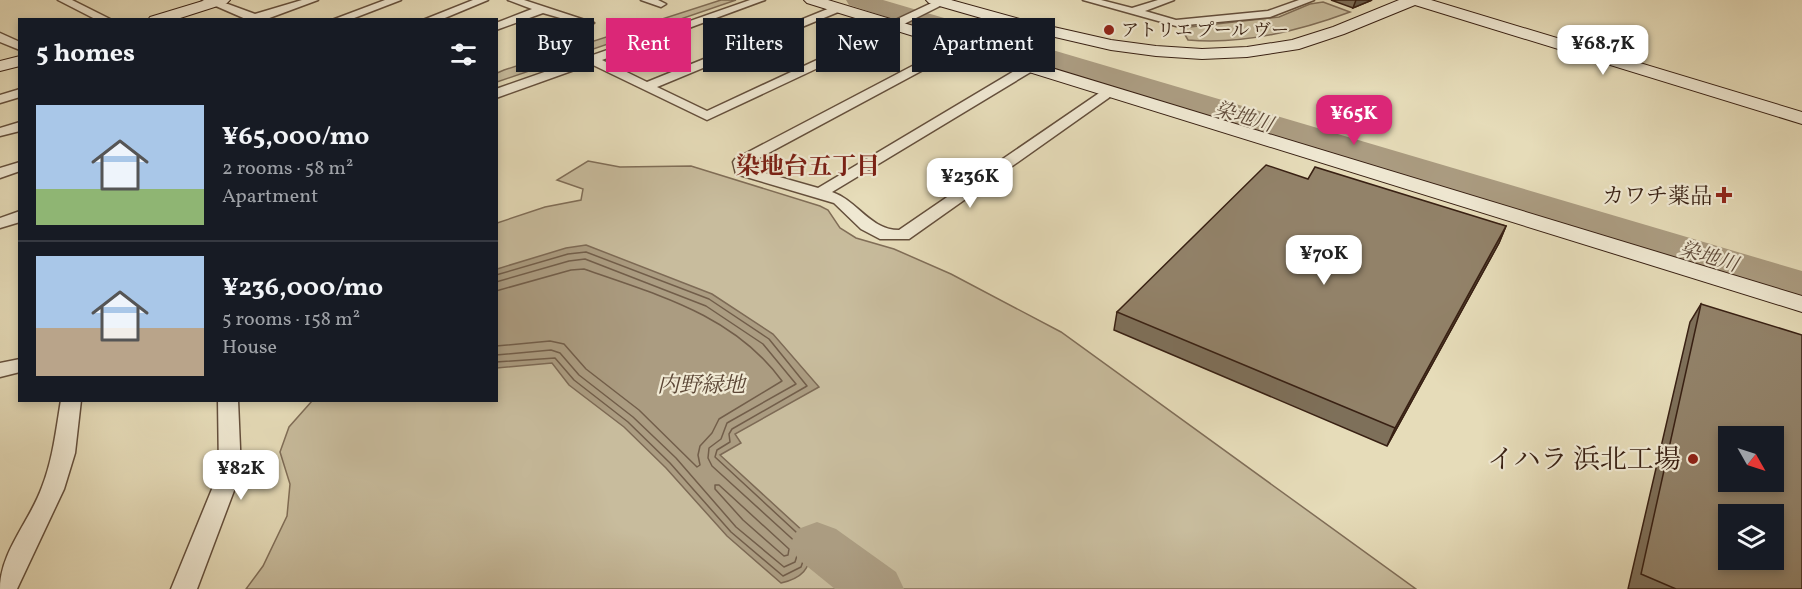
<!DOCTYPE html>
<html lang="en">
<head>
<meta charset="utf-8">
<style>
	body { margin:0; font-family:Vollkorn,"Noto Serif JP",serif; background:#20242c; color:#f1f3f6; height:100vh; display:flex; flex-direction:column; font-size:22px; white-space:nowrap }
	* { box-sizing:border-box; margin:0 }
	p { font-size:20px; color:#9ea1a6 }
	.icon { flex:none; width:33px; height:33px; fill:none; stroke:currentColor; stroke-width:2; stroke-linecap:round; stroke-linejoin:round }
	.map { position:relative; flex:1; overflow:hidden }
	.sheet { position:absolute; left:18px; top:18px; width:480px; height:384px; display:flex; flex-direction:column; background:#171b24; border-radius:0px; box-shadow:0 3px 9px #0003 }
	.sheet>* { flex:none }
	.guide { position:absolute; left:516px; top:18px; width:570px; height:54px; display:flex; gap:12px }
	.needle { width:39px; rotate:129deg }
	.controls { position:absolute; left:1718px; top:426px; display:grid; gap:12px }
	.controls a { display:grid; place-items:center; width:66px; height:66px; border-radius:0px; background:#171b24; box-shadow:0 3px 9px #0003; font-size:30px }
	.price { position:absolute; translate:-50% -51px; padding:0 14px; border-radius:12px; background:#fff; color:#222; font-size:20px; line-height:39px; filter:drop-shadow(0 2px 3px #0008) }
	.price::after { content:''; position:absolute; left:50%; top:36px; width:18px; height:14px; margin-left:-9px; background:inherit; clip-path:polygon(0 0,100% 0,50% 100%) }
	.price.selected { background:#db2777; color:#fff }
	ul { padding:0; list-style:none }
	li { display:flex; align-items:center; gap:18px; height:150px; padding:0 18px }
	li+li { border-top:2px solid #363941 }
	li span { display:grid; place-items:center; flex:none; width:168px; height:120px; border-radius:0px; color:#555 }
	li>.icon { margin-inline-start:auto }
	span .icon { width:72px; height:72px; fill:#fffc; stroke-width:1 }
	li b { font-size:26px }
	h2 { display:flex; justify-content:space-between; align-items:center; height:72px; padding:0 18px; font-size:26px }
	.pill { padding:0 21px; border-radius:0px; background:#171b24; box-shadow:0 3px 9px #0003; font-size:21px; line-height:54px }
	.pill.selected { background:#db2777; color:#fff }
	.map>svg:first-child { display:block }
	.green { fill:#c8bc9d; stroke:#806e58; stroke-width:1.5 }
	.water { fill:#ab9c81; stroke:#7d6a55; stroke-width:1.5 }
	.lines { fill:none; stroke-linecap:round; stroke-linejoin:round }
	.shore { stroke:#725e4a; stroke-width:1.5 }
	.river { fill:#ab9c81; fill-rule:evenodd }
	.street-casing { stroke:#644f3c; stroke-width:3 }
	.secondary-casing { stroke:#382013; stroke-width:2 }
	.street { fill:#efe8d2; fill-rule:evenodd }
	.secondary { fill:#efe8d2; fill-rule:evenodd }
	.wall { fill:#7e705a; stroke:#382013; stroke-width:1.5 }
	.shaded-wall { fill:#665b4a; stroke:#382013; stroke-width:1.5 }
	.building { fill:#928269; stroke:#382013; stroke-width:1.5; fill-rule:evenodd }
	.poi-dot { fill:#8f2418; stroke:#efe8d2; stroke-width:2 }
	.labels { text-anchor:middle; stroke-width:4.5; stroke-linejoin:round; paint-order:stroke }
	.far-poi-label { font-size:18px; fill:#382013; stroke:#efe8d2; text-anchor:start }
	.far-water-label { font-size:20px; font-style:italic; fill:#604b3a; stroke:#efe8d2 }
	.poi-label { font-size:22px; fill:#382013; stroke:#efe8d2; text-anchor:end }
	.park-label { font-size:22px; font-style:italic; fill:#5c4736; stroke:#efe8d2 }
	.neighbourhood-label { font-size:24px; font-weight:bold; fill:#7a1f14; stroke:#efe8d2 }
	.near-poi-label { font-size:27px; fill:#382013; stroke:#efe8d2; text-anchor:end }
</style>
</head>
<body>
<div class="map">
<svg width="1802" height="589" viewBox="0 0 1802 589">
	<rect width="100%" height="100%" fill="#e6dcb9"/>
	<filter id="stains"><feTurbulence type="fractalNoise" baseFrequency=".00333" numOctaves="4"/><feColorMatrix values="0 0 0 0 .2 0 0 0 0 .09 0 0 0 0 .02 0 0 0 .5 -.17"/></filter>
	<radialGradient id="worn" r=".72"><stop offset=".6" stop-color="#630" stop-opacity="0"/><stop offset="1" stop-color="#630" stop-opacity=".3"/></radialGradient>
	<!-- green -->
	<g class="green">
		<polygon points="721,0 736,0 497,82 497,73 504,70"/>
		<path d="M1323,2L1350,12C1299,31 1243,45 1188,40L1181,28L1279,17L1310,4Z"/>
		<polygon points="588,161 620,167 691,166 820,206 828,210 840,228 856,238 894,249 951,274 1061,332 1416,589 246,589 263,566 287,516 290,484 280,452 289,427 312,401 496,400 497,223 545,207 581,200 583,189 557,180"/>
	</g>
	<!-- water -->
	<path class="water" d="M586,245L712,294L773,334L819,387L735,434L741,443L720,455L817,544C808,566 807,577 781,583L727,536L666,468L624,427L569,385L552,363L497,368V269L566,248Z"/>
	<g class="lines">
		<!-- shore -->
		<g class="shore">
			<polyline points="496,275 568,254 586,252 709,299 769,339 807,386 732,429 729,434 730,442 717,450 715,457 809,544 801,567 783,576 731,532 670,463 628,422 574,380 555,358 496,362"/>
			<polyline points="496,282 569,261 585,259 706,306 763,344 796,384 727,423 721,439 709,448 708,458 712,466 800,546 795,562 784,567 736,527 676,458 633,417 579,375 560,353 551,350 496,355"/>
			<path d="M496,291L571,270L584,269C658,295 734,315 782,381L719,419L712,433L700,446L698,455L700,465L697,467L639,410L586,369L564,344L550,341L496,346"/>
			<polygon points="715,485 719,485 789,549 788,555 784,556 743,520 715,489"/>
		</g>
		<!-- river -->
		<g class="river">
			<polygon points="846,0 883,0 1802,271 1802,296 939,34 849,5"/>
			<polygon points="817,522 836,529 896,572 904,589 835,589 798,559 790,544 798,529"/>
		</g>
		<defs>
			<g id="street">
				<polygon points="58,0 72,0 112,20 97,20"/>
				<polygon points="202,0 217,0 255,14 302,0 318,0 264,20 248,20"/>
				<polygon points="385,0 401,0 349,20 332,20"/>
				<polygon points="473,0 488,0 440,20 423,20"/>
				<polygon points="508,0 524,0 594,23 588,26 543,13 496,30 496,23 532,9"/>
				<polygon points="641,0 658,0 666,4 661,7"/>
				<polygon points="750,0 765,0 602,60 647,82 835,6 843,6 843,10 657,87 707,111 890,26 891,22 938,0 952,0 904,24 903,28 707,120 591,64 496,98 496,89"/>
				<polygon points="1083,0 1101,0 1132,8 1158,0 1174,0 1145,11 1176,20 1268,11 1299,0 1314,0 1270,17 1176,26"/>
				<polygon points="0,33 20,42 20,50 0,42"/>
				<path d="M960,41L964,42V48L748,164V168L818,188L1026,64H1034L1036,67L1034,70L832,192C858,201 870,230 899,230L1105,89H1115L1117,92L909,239H880L861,229L834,203L736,174L733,162L735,159Z"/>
				<polygon points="20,89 20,97 0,103 0,95"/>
				<polygon points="20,122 20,131 0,136 0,128"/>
				<polygon points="20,162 20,171 0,178 0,168"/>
				<polygon points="20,211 20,222 0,228 0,218"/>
				<polygon points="20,359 20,372 0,377 0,363"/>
				<path d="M61,400H81L75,453L64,489L17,589H0C0,552 30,521 42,487C53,459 56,430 61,400Z"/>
				<polygon points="218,400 238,400 241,472 197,589 171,589 219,472"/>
			</g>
			<g id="secondary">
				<polygon points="206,0 230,0 227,3 174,20 148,20 150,17"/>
				<polygon points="804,0 828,0 1802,296 1802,312 807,3"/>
				<polygon points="926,0 951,0 1027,21 1111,40 1156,46 1202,49 1247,47 1292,40 1333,27 1399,0 1431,0 1802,112 1802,124 1415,5 1344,34 1299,49 1247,57 1202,59 1156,56 1111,50 1016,28 929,3"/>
				<polygon points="20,56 20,66 0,71 0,61"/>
			</g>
		</defs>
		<!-- street casing -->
		<use href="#street" class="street-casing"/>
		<!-- secondary casing -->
		<use href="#secondary" class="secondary-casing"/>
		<!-- street -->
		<use href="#street" class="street"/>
		<!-- secondary -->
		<use href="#secondary" class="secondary"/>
	</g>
	<!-- wall -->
	<g class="wall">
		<polygon points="1331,0 1372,0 1353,8"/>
		<polygon points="1308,179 1506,226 1499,243 1387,446 1114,330 1117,312"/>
		<polygon points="1701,304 1802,589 1628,589 1690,322"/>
	</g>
	<!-- shaded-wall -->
	<g class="shaded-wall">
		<polygon points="1356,0 1372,0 1353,8"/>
		<polygon points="1506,226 1499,243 1387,446 1395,428"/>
	</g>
	<!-- building -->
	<g class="building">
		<polygon points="1266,165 1308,179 1315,167 1506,226 1395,428 1117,312"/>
		<path d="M1701,304L1802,335V589H1676L1641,574ZM1728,436H1773V482H1728ZM1728,514H1773V560H1728Z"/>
	</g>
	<!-- markers -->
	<g class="poi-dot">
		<circle cx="1109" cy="30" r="6"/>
		<path d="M1721 186h6v6h6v6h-6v6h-6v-6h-6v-6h6z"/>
		<circle cx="1693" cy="459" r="6"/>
	</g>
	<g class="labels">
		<!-- far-poi labels -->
		<g class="far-poi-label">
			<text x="1121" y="36">アトリエ プール ヴー</text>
		</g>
		<!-- far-water labels -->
		<g class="far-water-label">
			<text transform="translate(1244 116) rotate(17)" y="7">染地川</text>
			<text transform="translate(1709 256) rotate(17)" y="7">染地川</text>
		</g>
		<!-- poi labels -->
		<g class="poi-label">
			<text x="1712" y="203">カワチ薬品</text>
		</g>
		<!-- park labels -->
		<g class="park-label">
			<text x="701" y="392">内野緑地</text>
		</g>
		<!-- neighbourhood labels -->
		<g class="neighbourhood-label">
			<text x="808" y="174">染地台五丁目</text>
		</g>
		<!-- near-poi labels -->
		<g class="near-poi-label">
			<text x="1681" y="468">イハラ 浜北工場</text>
		</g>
	</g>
	<rect width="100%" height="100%" filter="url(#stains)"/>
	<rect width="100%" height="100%" fill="url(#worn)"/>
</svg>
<div class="controls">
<a><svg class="needle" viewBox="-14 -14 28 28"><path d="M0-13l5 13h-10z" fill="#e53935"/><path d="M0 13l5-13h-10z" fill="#9ea1a6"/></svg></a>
<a><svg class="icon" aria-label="layers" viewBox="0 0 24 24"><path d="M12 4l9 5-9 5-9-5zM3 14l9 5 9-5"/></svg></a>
</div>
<b class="price" style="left:1603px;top:76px">¥68.7K</b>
<b class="price selected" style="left:1354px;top:146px">¥65K</b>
<b class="price" style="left:970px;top:209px">¥236K</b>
<b class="price" style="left:1324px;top:286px">¥70K</b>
<b class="price" style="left:241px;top:501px">¥82K</b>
<div class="guide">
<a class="pill">Buy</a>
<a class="pill selected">Rent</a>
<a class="pill">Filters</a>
<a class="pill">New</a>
<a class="pill">Apartment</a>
</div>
<section class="sheet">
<h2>5 homes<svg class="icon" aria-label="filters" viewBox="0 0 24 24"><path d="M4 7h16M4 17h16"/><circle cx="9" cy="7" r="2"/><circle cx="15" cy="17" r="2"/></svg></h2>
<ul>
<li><span style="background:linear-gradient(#a9c7e8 70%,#8fb573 0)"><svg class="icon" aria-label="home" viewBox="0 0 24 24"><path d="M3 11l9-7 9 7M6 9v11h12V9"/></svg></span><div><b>¥65,000/mo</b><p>2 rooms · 58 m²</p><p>Apartment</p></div></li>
<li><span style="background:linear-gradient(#a9c7e8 60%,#b9a48a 0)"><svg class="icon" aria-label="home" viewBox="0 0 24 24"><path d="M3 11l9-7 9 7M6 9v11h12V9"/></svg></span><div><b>¥236,000/mo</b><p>5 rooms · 158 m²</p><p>House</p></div></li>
</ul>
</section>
</div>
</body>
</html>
